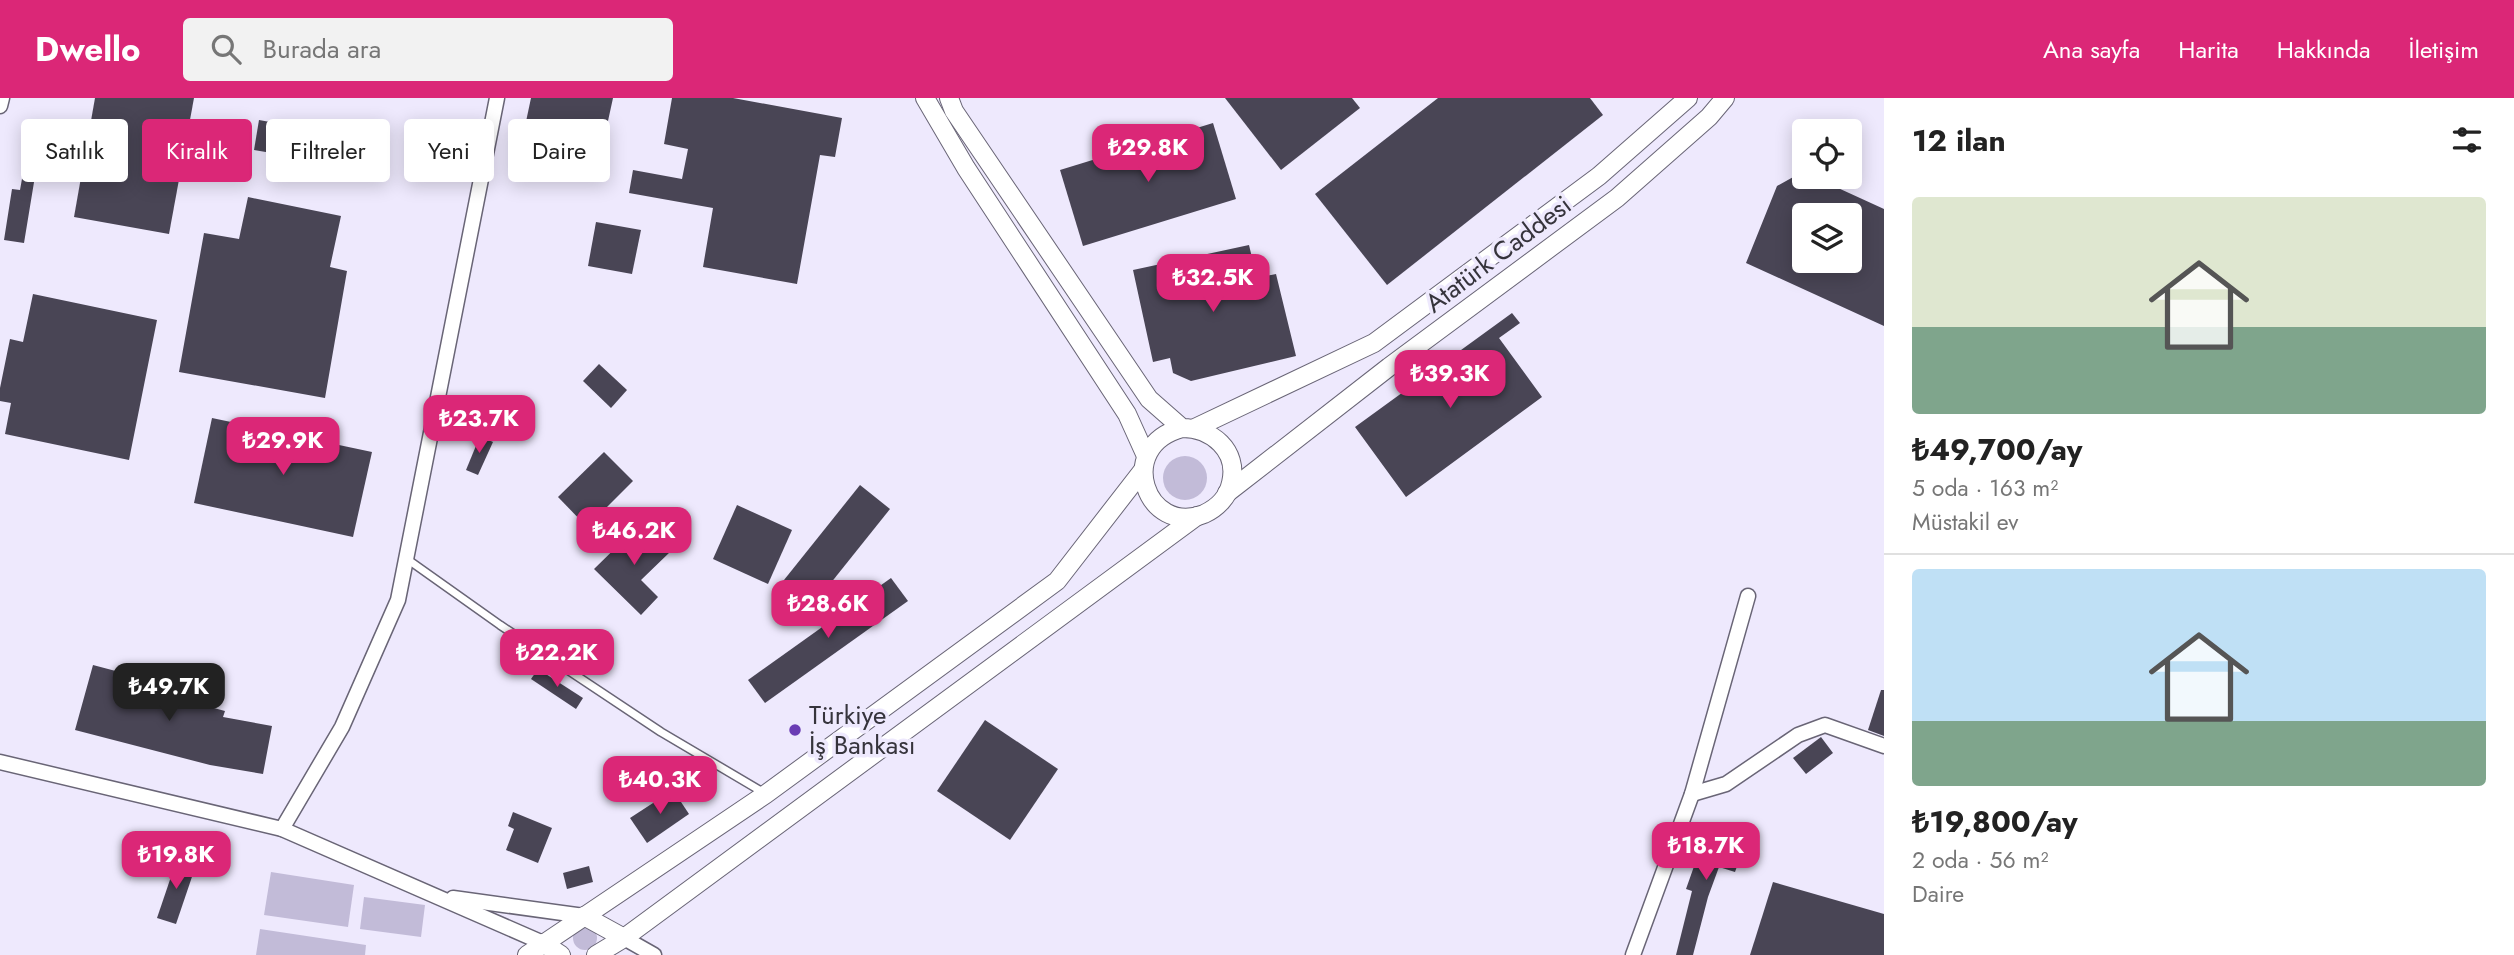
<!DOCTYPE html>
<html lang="tr">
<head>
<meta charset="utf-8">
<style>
	body { margin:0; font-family:Jost,sans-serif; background:#f2f2f2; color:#222; height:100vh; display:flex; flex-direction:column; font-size:26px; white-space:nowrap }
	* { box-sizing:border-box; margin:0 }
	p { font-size:23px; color:#767676 }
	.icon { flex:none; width:38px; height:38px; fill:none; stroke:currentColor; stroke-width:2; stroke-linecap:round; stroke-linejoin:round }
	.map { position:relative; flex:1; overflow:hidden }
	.details { display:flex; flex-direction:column; background:#fff; width:630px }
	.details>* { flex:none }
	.banner { position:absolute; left:21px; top:21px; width:665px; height:63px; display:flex; gap:14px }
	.controls { position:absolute; left:1792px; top:21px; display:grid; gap:14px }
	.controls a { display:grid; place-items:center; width:70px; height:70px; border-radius:7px; background:#fff; box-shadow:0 4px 18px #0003; font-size:35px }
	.price { position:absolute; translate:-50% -60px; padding:0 16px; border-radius:14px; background:#db2777; color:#fff; font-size:23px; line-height:46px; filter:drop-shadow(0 2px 4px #0008) }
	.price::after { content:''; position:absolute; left:50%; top:42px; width:21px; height:16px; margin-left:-10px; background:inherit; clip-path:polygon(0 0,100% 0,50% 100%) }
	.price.current { background:#222; color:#fff }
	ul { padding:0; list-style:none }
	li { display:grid; align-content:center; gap:14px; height:371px; padding:0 28px }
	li+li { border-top:2px solid #e0e0e0 }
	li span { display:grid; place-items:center; height:217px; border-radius:7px; color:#555 }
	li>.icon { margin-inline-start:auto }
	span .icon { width:126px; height:126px; fill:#fffc; stroke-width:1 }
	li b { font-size:30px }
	h2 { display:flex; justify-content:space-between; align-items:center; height:84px; padding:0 28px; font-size:30px }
	.tag { padding:0 24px; border-radius:7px; background:#fff; box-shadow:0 4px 18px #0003; font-size:24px; line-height:63px }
	.tag.current { background:#db2777; color:#fff }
	header { display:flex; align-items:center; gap:42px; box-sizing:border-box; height:98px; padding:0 35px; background:#db2777; color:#fff }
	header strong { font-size:33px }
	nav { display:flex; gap:38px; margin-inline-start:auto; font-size:24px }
	.search { width:490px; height:63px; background:#f2f2f2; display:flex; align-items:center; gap:18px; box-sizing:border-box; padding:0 24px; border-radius:7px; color:#767676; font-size:26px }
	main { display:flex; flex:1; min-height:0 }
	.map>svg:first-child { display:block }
	.green { fill:#c2bbd8 }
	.building { fill:#494555; fill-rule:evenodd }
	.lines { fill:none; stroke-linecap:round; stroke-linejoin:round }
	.service-casing { stroke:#696576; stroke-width:10 }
	.minor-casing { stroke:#696576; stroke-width:17 }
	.tertiary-casing { stroke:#696576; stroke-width:20 }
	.service { stroke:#fff; stroke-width:7 }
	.minor { stroke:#fff; stroke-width:14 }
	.tertiary { stroke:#fff; stroke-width:18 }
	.poi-dot { fill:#6a3cb4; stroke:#eee9fd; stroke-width:2.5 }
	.labels { text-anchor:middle; stroke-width:7; stroke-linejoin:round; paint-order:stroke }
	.street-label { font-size:26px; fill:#36343c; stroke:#eee9fd }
	.poi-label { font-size:26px; fill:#36343c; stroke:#eee9fd; text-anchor:start }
</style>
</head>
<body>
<header>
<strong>Dwello</strong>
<div class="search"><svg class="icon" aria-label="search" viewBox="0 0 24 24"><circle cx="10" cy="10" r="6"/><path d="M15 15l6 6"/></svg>Burada ara</div>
<nav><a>Ana sayfa</a><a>Harita</a><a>Hakkında</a><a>İletişim</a></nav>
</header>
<main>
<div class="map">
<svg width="1884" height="857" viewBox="0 0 1884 857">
	<rect width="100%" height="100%" fill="#eee9fd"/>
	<!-- green -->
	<g class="green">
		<circle cx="1185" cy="380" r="22"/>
		<polygon points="271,774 354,787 348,829 264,817"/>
		<polygon points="364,799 425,807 421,839 360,831"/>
		<circle cx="585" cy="840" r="12"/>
		<polygon points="260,831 366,847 365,857 256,857"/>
	</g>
	<!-- building -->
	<g class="building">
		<polygon points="95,0 194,0 169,136 74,119"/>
		<polygon points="531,0 613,0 598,69 520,52"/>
		<polygon points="672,0 733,0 842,20 835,59 820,57 797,186 703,169 713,110 629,95 633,72 682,81 688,51 664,46"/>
		<polygon points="1225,0 1352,0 1360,10 1281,72"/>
		<polygon points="1438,0 1590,0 1603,17 1387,187 1315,96"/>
		<polygon points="259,22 353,39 348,68 254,52"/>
		<polygon points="1213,25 1236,101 1083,148 1060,72"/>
		<polygon points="25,64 37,66 24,145 4,142 12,91 20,92"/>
		<path d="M1804,73V79H1814L1884,111V228L1746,165L1777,88ZM1804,117H1850V163H1804Z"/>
		<polygon points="248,99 341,118 330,169 347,173 325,300 179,274 204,135 239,141"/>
		<polygon points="596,124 641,132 632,176 588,168"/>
		<polygon points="1249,147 1257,180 1276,176 1296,258 1191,283 1173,275 1170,260 1153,264 1133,172"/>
		<polygon points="33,196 157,222 129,362 5,336 11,305 0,303 0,290 10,241 23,244"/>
		<polygon points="1512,215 1520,225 1499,240 1542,299 1406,399 1355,329"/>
		<polygon points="599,266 627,292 611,310 583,283"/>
		<polygon points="212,320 372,354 353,439 194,405"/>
		<polygon points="480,338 493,344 478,377 466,372"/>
		<polygon points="604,354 633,383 587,429 558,399"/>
		<polygon points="860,387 890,411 810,511 780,487"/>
		<polygon points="737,407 792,432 768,486 713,461"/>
		<polygon points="641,425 670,454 641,482 658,499 641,517 594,471"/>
		<polygon points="891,480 908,503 765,605 748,582"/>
		<polygon points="93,567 176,589 173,599 225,613 223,619 272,628 263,676 210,667 75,632"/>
		<polygon points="538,571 583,600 576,611 531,581"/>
		<polygon points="1881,592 1884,592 1884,638 1868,632"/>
		<polygon points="985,622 1058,671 1010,742 937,693"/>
		<polygon points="1821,639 1833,655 1806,676 1793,660"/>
		<polygon points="673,692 689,716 647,745 630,720"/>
		<polygon points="513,714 552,730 538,765 506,752 514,731 508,728"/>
		<polygon points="1709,726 1730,734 1726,745 1743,751 1735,774 1719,769 1708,799 1693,857 1676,857 1692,793 1686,791"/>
		<polygon points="177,761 196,767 176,826 157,820"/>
		<polygon points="589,768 593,784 567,791 563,775"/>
		<polygon points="1773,784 1884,816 1884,857 1750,857"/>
	</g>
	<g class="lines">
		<defs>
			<polyline id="service" points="407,461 500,527 661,634 766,696"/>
			<g id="minor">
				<polyline points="0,8 2,0"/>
				<polyline points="0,664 282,731 543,845"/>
				<polyline points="1692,696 1726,686 1798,637 1825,627 1884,648"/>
				<polyline points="282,731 342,629 398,502 497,0"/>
				<polyline points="453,800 584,818"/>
				<polyline points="624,840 654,857"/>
				<polyline points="1633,857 1692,696 1748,498"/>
			</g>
			<g id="tertiary">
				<polyline points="925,0 966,70 1127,316 1146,358"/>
				<path d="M949,0L954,13L1149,301L1182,330C1211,330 1239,352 1231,385C1228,399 1217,410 1204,416C1146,439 1114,348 1182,330"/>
				<polyline points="1195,330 1374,245 1599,78 1688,0"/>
				<polyline points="1227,395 1389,269 1617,100 1709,19 1725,0"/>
				<polyline points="584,818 624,840"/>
				<polyline points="543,845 561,857"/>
				<polyline points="527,857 766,696 1057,483 1143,372"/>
				<polyline points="596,857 624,840 1197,418"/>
			</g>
		</defs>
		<!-- service casing -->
		<use href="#service" class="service-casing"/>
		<!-- minor casing -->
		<use href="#minor" class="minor-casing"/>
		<!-- tertiary casing -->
		<use href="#tertiary" class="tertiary-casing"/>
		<!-- service -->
		<use href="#service" class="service"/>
		<!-- minor -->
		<use href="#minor" class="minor"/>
		<!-- tertiary -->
		<use href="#tertiary" class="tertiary"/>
	</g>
	<!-- markers -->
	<circle class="poi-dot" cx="795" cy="632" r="7"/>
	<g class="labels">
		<!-- street labels -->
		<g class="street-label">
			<text transform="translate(1498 156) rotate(-37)" y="9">Atatürk Caddesi</text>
		</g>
		<!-- poi labels -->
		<g class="poi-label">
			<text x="809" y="626">Türkiye<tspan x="809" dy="30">İş Bankası</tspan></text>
		</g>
	</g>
</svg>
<div class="controls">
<a><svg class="icon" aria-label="locate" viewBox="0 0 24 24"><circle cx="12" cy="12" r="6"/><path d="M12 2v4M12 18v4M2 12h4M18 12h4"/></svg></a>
<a><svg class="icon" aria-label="layers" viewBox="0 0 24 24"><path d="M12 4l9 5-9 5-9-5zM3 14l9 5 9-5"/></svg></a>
</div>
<b class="price" style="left:1148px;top:86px">₺29.8K</b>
<b class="price" style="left:1213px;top:216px">₺32.5K</b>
<b class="price" style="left:1450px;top:312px">₺39.3K</b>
<b class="price" style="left:479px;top:357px">₺23.7K</b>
<b class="price" style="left:283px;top:379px">₺29.9K</b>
<b class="price" style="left:634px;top:469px">₺46.2K</b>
<b class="price" style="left:828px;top:542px">₺28.6K</b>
<b class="price" style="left:557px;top:591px">₺22.2K</b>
<b class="price current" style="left:169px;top:625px">₺49.7K</b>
<b class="price" style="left:660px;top:718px">₺40.3K</b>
<b class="price" style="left:1706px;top:784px">₺18.7K</b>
<b class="price" style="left:176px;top:793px">₺19.8K</b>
<div class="banner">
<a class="tag">Satılık</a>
<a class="tag current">Kiralık</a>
<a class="tag">Filtreler</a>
<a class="tag">Yeni</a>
<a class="tag">Daire</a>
</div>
</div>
<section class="details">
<h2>12 ilan<svg class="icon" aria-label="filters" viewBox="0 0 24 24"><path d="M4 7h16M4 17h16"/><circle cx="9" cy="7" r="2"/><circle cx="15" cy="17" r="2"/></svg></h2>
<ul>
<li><span style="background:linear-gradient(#dfe7d0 60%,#7fa58c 0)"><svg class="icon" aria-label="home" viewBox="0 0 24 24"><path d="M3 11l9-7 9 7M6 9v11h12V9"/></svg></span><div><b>₺49,700/ay</b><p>5 oda · 163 m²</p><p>Müstakil ev</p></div></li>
<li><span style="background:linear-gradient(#bfe0f5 70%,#7fa58c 0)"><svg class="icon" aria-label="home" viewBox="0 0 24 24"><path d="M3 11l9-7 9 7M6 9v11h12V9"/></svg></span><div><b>₺19,800/ay</b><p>2 oda · 56 m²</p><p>Daire</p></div></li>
</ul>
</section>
</main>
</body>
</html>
